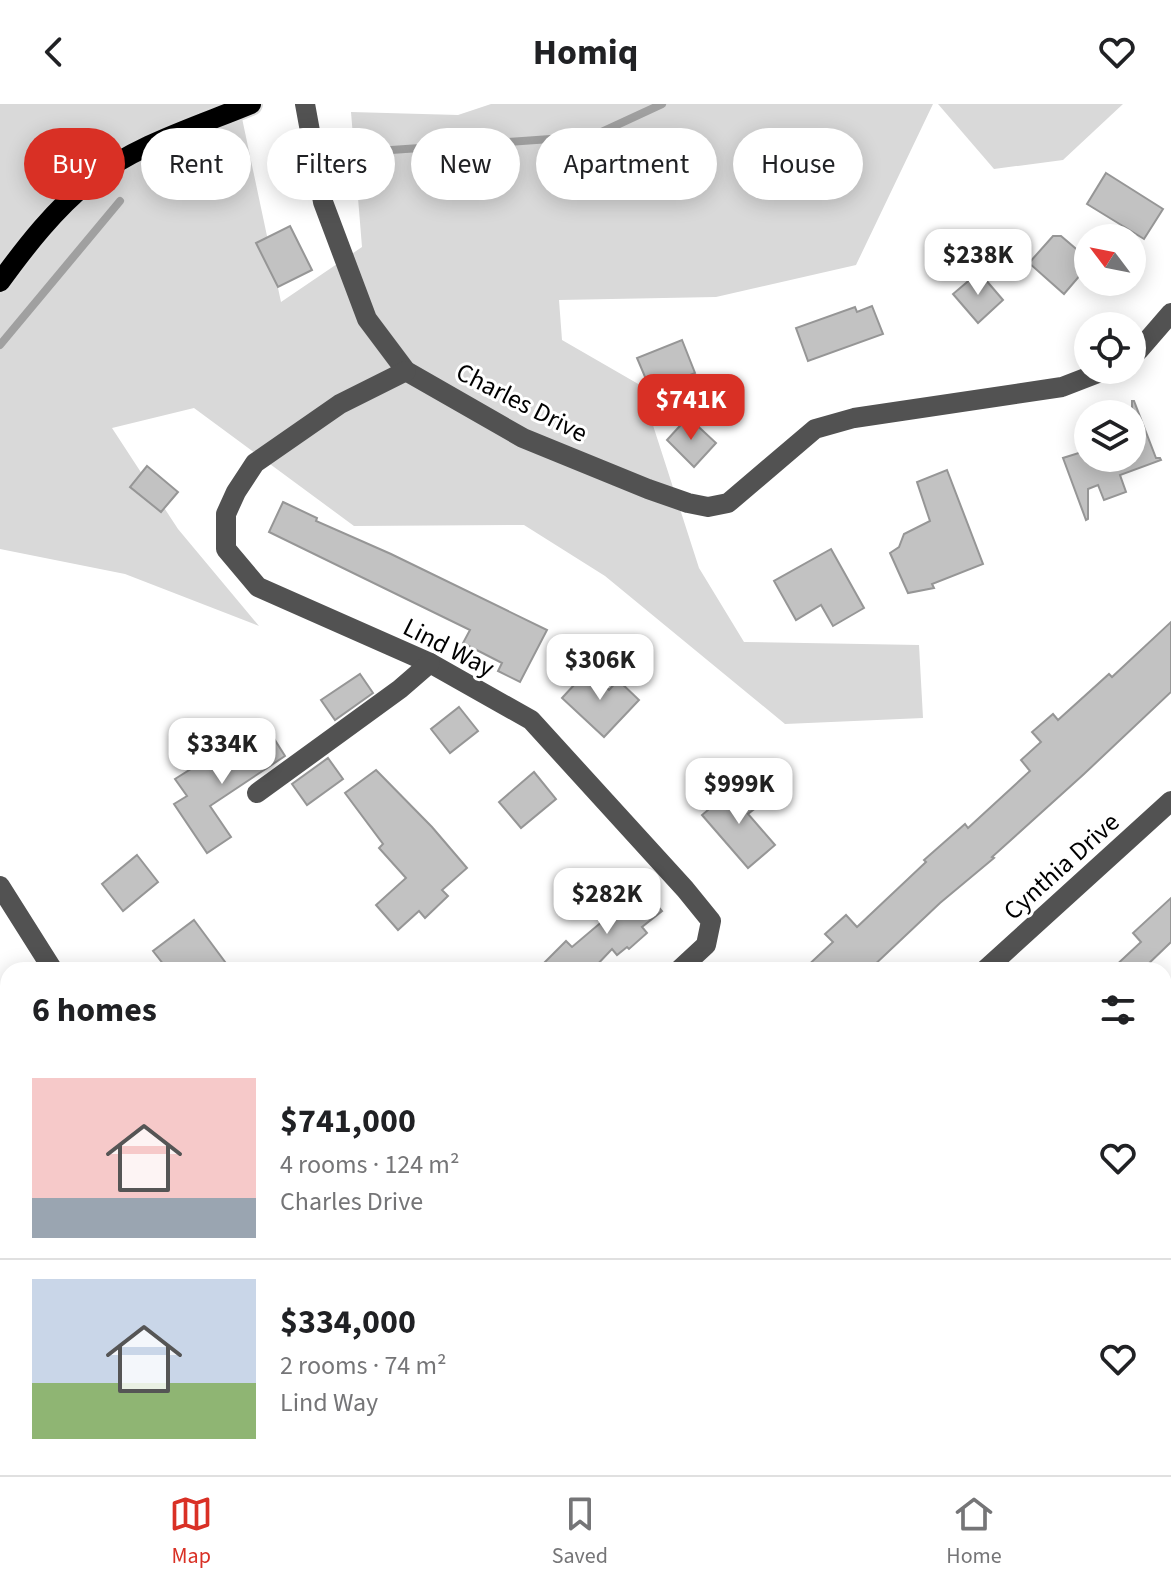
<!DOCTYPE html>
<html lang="en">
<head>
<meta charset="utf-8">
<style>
	body { margin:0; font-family:"Source Sans 3",sans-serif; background:#f2f2f2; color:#202124; height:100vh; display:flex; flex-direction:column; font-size:30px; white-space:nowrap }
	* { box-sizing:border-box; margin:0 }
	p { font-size:26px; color:#757577 }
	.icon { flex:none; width:44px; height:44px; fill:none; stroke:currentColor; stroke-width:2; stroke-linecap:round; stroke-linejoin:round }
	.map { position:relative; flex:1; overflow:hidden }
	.side { position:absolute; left:0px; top:858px; width:1172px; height:514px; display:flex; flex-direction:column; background:#fff; border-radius:24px 24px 0 0; box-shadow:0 4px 20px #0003 }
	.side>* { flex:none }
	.hud { position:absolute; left:24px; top:24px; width:1124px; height:72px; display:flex; gap:16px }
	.needle { width:52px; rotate:302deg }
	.tools { position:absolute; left:1074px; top:120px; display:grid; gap:16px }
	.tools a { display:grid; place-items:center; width:72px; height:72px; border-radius:50%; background:#fff; box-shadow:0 4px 20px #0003; font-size:40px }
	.price { position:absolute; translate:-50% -68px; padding:0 18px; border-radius:16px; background:#fff; color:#222; font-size:26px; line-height:52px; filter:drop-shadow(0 2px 4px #0008) }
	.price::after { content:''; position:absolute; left:50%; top:48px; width:24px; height:18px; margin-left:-12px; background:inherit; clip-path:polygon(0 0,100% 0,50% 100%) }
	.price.current { background:#d93025; color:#fff }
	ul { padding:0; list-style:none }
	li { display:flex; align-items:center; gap:24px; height:200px; padding:0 32px }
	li+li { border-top:2px solid #e0e0e0 }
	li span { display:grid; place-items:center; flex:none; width:224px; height:160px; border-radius:0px; color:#555 }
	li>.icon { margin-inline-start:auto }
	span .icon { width:96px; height:96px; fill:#fffc; stroke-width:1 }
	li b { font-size:34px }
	h2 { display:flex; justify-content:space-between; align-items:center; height:96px; padding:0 32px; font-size:34px }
	.pill { padding:0 28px; border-radius:36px; background:#fff; box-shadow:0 4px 20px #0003; font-size:28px; line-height:72px }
	.pill.current { background:#d93025; color:#fff }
	header { display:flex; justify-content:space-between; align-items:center; height:104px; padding:0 32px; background:#fff; font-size:36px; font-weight:700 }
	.menu { display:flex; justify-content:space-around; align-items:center; height:112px; border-top:2px solid #e0e0e0; background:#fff; font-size:22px; color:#757577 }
	.menu a { display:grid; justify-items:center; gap:4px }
	.menu .current { color:#d93025 }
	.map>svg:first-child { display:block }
	.green { fill:#d9d9d9 }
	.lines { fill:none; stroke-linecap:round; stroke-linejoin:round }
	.stream { stroke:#a0a0a0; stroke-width:8 }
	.building { fill:#c2c2c2; stroke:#969696; stroke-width:2 }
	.major-casing { stroke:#dbdbdb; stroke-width:24 }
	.minor { stroke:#525252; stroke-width:20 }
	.major { stroke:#000; stroke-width:20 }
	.rail { stroke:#000; stroke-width:6; stroke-dasharray:12 4 2 4; stroke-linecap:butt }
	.labels { text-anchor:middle; stroke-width:6; stroke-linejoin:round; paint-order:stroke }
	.street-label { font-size:26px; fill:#000; stroke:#fff }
</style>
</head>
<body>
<header><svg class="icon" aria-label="back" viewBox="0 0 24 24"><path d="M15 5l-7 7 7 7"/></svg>Homiq<svg class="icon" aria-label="heart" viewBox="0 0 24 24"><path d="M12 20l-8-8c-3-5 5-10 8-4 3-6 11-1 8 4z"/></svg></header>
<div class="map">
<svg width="1171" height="1371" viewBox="0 0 1171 1371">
	<rect width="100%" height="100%" fill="#fff"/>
	<!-- green -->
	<g class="green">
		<polygon points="0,0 239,0 281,198 362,143 351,8 458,11 491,0 933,0 856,161 716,193 559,196 562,236 640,281 699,464 744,538 919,541 923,614 785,620 605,472 524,421 354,422 194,304 112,324 178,425 259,522 125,470 0,445"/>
		<polygon points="938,0 1123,0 1063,56 994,65"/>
		<polygon points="0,938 8,952 8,1001 0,999"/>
		<polygon points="1171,986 1171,1201 1167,1203 1171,1223 1171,1331 1164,1339 1164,993"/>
		<polygon points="282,1364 328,1364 332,1371 287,1371"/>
		<polygon points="1050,1364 1144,1364 1138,1371 1051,1371"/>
	</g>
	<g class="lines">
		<!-- stream -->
		<g class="stream">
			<polyline points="348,49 593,32 662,0"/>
			<polyline points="0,241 120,97"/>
		</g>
	</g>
	<!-- building -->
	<g class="building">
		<polygon points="1106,69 1163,105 1144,135 1087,100"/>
		<polygon points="290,122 312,166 278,183 256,139"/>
		<polygon points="1053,132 1061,132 1088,155 1088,162 1064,190 1029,159"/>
		<polygon points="979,168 1003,196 978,219 953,190"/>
		<polygon points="872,202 883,230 808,257 796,224 855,203 857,208"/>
		<polygon points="682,236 695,269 651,287 637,254"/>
		<polygon points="1132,297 1134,297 1156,354 1160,354 1161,356 1120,371 1126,388 1104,396 1098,381 1088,385 1088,415 1086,416 1063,354 1088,346 1088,354 1132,354"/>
		<polygon points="688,313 716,339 694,363 667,336"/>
		<polygon points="147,362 178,388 161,408 130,383"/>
		<polygon points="947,366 983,460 932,480 934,484 908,489 890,449 899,443 904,430 930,417 917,378"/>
		<polygon points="283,398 317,414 316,417 391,450 547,526 520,578 498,567 502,559 463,539 470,526 269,428"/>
		<polygon points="831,445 864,504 833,522 821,501 796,516 774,477"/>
		<polygon points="1171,518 1171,588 1084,670 992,753 994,754 940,799 869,866 803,866 833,838 825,830 846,811 857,823 926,758 924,756 965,720 968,724 1030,667 1021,656 1041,638 1032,628 1053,610 1058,616 1109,570 1112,573"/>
		<polygon points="588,566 609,586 618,576 639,596 604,633 562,594"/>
		<polygon points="360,570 373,589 335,616 321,596"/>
		<polygon points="459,603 478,627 450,649 431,625"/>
		<polygon points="268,625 285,652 210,702 231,733 207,749 174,700 187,692 175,675 218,648 223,655"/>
		<polygon points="328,654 343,675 307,701 292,680"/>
		<polygon points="376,666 432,723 467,764 442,786 448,792 425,814 419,807 398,826 376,801 406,774 379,744 383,740 345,689"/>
		<polygon points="534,668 556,695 521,724 499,698"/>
		<polygon points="739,680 758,702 748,710 775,741 748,764 702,711"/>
		<polygon points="137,751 158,778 123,807 102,780"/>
		<polygon points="642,784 662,807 642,823 647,829 629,845 627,843 617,851 612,845 594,864 595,866 537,866 566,837 572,843"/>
		<polygon points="1171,794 1171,838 1142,866 1111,866 1141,838 1133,829"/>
		<polygon points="194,816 231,866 168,866 153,847"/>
	</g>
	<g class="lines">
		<defs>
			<path id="major" d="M0,178C26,142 55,105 90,77C135,41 198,22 251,0"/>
		</defs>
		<!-- major casing -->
		<use href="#major" class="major-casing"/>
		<!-- minor -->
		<g class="minor">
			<polyline points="305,0 323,98 367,215 406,267 523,334 648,385 688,399 708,403 728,399 815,325 854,314 1062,283 1106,266"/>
			<polyline points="1132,251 1139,246 1171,209"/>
			<polyline points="406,267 340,300 255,359 236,388 226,410 226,445 258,483 430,559 531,616 685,785 711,817 706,841 679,866"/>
			<polyline points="257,689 400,585 430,559"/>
			<polyline points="0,782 53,866"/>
			<polyline points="985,866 1171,697"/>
			<polyline points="0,1128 8,1138"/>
			<polyline points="501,1364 510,1371"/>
			<polyline points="81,1371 89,1364"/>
		</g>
		<!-- major -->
		<use href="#major" class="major"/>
		<!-- rail -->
		<g class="rail">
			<polyline points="0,997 8,1008"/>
			<polyline points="265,1364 270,1371"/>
		</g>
	</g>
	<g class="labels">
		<!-- street labels -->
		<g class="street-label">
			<text transform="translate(522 298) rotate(27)" y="9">Charles Drive</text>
			<text transform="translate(449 543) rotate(27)" y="9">Lind Way</text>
			<text transform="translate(1061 762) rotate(-42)" y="9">Cynthia Drive</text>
		</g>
	</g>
</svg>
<div class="tools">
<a><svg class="needle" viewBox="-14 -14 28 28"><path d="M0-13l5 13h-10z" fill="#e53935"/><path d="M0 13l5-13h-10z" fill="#757577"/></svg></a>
<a><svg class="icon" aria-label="locate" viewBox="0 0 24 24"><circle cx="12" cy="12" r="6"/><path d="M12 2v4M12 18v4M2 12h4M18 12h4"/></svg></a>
<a><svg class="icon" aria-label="layers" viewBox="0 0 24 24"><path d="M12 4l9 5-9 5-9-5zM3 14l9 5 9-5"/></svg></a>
</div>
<b class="price" style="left:978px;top:193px">$238K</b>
<b class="price current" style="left:691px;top:338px">$741K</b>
<b class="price" style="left:600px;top:598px">$306K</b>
<b class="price" style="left:222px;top:682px">$334K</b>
<b class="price" style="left:739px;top:722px">$999K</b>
<b class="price" style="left:607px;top:832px">$282K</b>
<div class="hud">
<a class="pill current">Buy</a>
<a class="pill">Rent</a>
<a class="pill">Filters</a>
<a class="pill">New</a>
<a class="pill">Apartment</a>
<a class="pill">House</a>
</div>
<section class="side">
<h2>6 homes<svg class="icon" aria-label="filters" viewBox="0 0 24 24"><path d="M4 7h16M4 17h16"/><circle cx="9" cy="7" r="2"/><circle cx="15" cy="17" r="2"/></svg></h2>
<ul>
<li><span style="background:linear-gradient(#f6c9c9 75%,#9aa5b1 0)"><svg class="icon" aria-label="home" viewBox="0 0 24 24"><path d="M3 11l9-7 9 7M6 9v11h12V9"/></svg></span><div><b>$741,000</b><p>4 rooms · 124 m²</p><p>Charles Drive</p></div><svg class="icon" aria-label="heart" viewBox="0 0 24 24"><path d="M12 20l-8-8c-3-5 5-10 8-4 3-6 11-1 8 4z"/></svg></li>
<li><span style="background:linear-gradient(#c9d6e8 65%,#8fb573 0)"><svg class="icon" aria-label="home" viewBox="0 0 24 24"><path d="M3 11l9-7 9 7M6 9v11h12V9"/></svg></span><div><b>$334,000</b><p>2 rooms · 74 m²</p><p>Lind Way</p></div><svg class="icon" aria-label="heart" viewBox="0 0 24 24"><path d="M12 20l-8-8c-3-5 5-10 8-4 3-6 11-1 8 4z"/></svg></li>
</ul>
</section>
</div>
<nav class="menu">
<a class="current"><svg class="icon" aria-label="map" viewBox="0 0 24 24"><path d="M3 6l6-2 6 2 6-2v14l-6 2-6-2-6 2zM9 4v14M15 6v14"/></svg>Map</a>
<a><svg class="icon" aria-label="saved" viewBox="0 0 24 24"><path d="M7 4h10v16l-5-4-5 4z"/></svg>Saved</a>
<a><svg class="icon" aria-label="home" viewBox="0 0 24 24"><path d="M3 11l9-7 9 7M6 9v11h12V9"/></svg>Home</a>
</nav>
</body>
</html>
